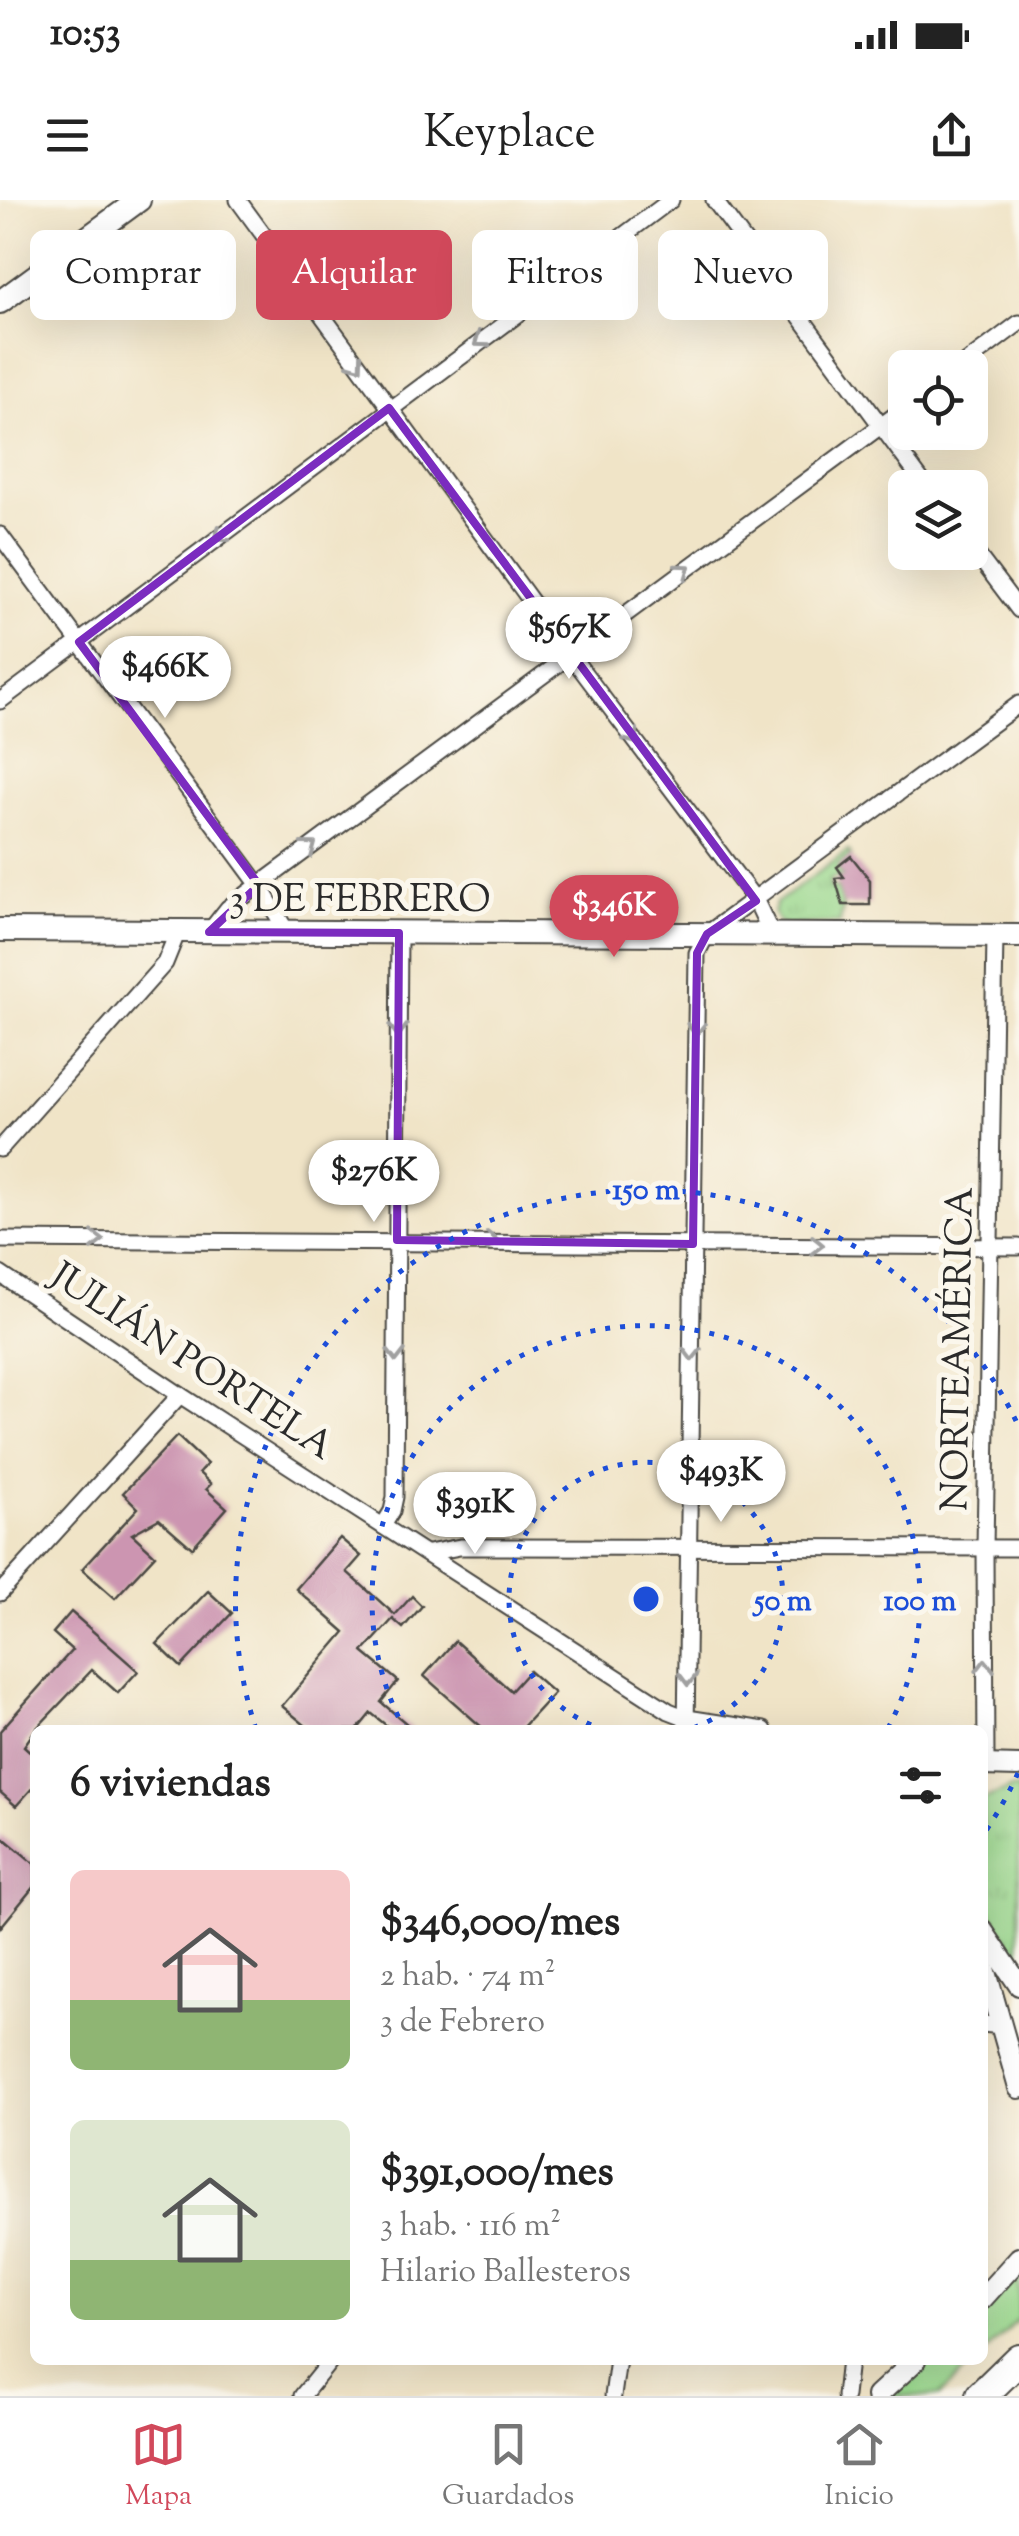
<!DOCTYPE html>
<html lang="es">
<head>
<meta charset="utf-8">
<style>
	body { margin:0; font-family:"Sorts Mill Goudy",serif; background:#f6f6f6; color:#222; height:100vh; display:flex; flex-direction:column; font-size:38px; white-space:nowrap }
	* { box-sizing:border-box; margin:0 }
	p { font-size:32px; color:#767676 }
	.icon { flex:none; width:55px; height:55px; fill:none; stroke:currentColor; stroke-width:2; stroke-linecap:round; stroke-linejoin:round }
	.map { position:relative; flex:1; overflow:hidden }
	.panel { position:absolute; left:30px; top:1525px; width:958px; height:640px; display:flex; flex-direction:column; background:#fff; border-radius:15px; box-shadow:0 10px 40px #0002 }
	.panel>* { flex:none }
	.guide { position:absolute; left:30px; top:30px; width:960px; height:90px; display:flex; gap:20px }
	.controls { position:absolute; left:888px; top:150px; display:grid; gap:20px }
	.controls a { display:grid; place-items:center; width:100px; height:100px; border-radius:15px; background:#fff; box-shadow:0 10px 40px #0002; font-size:50px }
	.price { position:absolute; translate:-50% -85px; padding:0 22px; border-radius:35px; background:#fff; color:#222; font-size:32px; line-height:65px; filter:drop-shadow(0 2px 5px #0008) }
	.price::after { content:''; position:absolute; left:50%; top:60px; width:30px; height:22px; margin-left:-15px; background:inherit; clip-path:polygon(0 0,100% 0,50% 100%) }
	.price.current { background:#d1495b; color:#fff }
	ul { padding:0; list-style:none }
	li { display:flex; align-items:center; gap:30px; height:250px; padding:0 40px }
	li span { display:grid; place-items:center; flex:none; width:280px; height:200px; border-radius:15px; color:#555 }
	li>.icon { margin-inline-start:auto }
	span .icon { width:120px; height:120px; fill:#fffc; stroke-width:1 }
	li b { font-size:42px }
	h2 { display:flex; justify-content:space-between; align-items:center; height:120px; padding:0 40px; font-size:42px }
	.chip { padding:0 35px; border-radius:15px; background:#fff; box-shadow:0 10px 40px #0002; font-size:35px; line-height:90px }
	.chip.current { background:#d1495b; color:#fff }
	.status { display:flex; justify-content:space-between; align-items:center; height:70px; padding:0 50px; background:#fff; direction:ltr }
	.status svg { height:28px; fill:currentColor }
	header { display:flex; justify-content:space-between; align-items:center; height:130px; padding:0 40px; background:#fff; font-size:45px; font-weight:600 }
	.dock { display:flex; justify-content:space-around; align-items:center; height:140px; border-top:2px solid #e0e0e0; background:#fff; font-size:28px; color:#767676 }
	.dock a { display:grid; justify-items:center; gap:5px }
	.dock .current { color:#d1495b }
	.map>svg:first-child { display:block }
	.grass { fill:#99d78c; stroke:#62815c; stroke-width:2.5 }
	.park { fill:url(#park-tufts); stroke:#62815c; stroke-width:2.5 }
	.building { fill:#cc95b1 }
	.lines { fill:none; stroke-linecap:round; stroke-linejoin:round }
	.minor-casing { stroke:#494742; stroke-width:19 }
	.tertiary-casing { stroke:#494742; stroke-width:24 }
	.secondary-casing { stroke:#494742; stroke-width:26 }
	.motorway-casing { stroke:#494742; stroke-width:34 }
	.minor { stroke:#fff; stroke-width:15 }
	.tertiary { stroke:#fff; stroke-width:20 }
	.secondary { stroke:#fff; stroke-width:22 }
	.motorway { stroke:#fff; stroke-width:30 }
	.oneway { stroke:#a0a0a0 }
	.marked { fill:none; stroke:#7b2cbf; stroke-width:8; stroke-linejoin:round }
	.ring { fill:none; stroke:#1d4ed8; stroke-width:5; stroke-dasharray:5 10 }
	.labels { text-anchor:middle; stroke-width:10; stroke-linejoin:round; paint-order:stroke }
	.street-label { font-size:38px; fill:#2b2b2b; stroke:#fbf7ec }
	.centre { fill:#1d4ed8; stroke:#fbf7ec; stroke-width:5 }
	.ring-label { font-size:30px; text-anchor:middle; font-weight:bold; fill:#1d4ed8; stroke:#fbf7ec; stroke-width:10; stroke-linejoin:round; paint-order:stroke }
</style>
</head>
<body>
<div class="status"><b>10:53</b><svg viewBox="0 0 49 12"><path d="M0 12V9h3v3zM5 12V6h3v6zM10 12V3h3v9zM15 12V0h3v12zM26 1h20v11H26zM47 4h2v5h-2z"/></svg></div>
<header><svg class="icon" aria-label="menu" viewBox="0 0 24 24"><path d="M4 6h16M4 12h16M4 18h16"/></svg>Keyplace<svg class="icon" aria-label="share" viewBox="0 0 24 24"><path d="M12 15V3M7 8l5-5 5 5M5 13v7h14v-7"/></svg></header>
<div class="map">
<svg width="1019" height="2196" viewBox="0 0 1019 2196">
	<defs>
		<pattern id="park-tufts" width="24" height="20" patternUnits="userSpaceOnUse" patternTransform="scale(2.5)"><rect width="24" height="20" fill="#99d78c"/><path d="M3 7l-1-3M5 7V3M7 7l1-3M15 17l-1-3M17 17v-4M19 17l1-3" fill="none" stroke="#84b979"/></pattern>
	</defs>
	<rect width="100%" height="100%" fill="#fbf7ec"/>
	<filter id="ink" filterUnits="userSpaceOnUse"><feTurbulence type="fractalNoise" baseFrequency=".01" numOctaves="2"/><feDisplacementMap in="SourceGraphic" scale="20" xChannelSelector="R" yChannelSelector="G"/><feConvolveMatrix kernelMatrix="1 2 1 2 8 2 1 2 1" color-interpolation-filters="sRGB"/></filter>
	<filter id="wash" filterUnits="userSpaceOnUse"><feTurbulence type="fractalNoise" baseFrequency=".0048" numOctaves="4" result="noise"/><feDisplacementMap in="SourceGraphic" scale="40" xChannelSelector="R" yChannelSelector="G"/><feGaussianBlur stdDeviation="2.25" result="paint"/><feColorMatrix in="noise" values="0 0 0 0 0 0 0 0 0 0 0 0 0 0 0 0 0 1.4 0 .05"/><feComposite in="paint" operator="in"/></filter>
	<g filter="url(#wash)">
		<rect width="100%" height="100%" fill="#f0e4c7"/>
		<!-- grass -->
		<g class="grass">
			<polygon points="1019,2076 1019,2119 983,2154 982,2111"/>
			<polygon points="927,2160 976,2160 939,2196 887,2196"/>
		</g>
		<!-- park -->
		<g class="park">
			<polygon points="848,651 851,656 837,667 844,677 829,680 830,688 838,688 843,705 840,723 786,725 779,722 773,712 776,703"/>
			<polygon points="1011,1588 1019,1589 1019,1761 983,1699 983,1599"/>
		</g>
		<g id="blocks">
			<!-- building -->
			<g class="building">
				<polygon points="851,656 870,680 870,705 843,705 835,678 844,677 837,667"/>
				<polygon points="177,1236 207,1264 199,1273 211,1284 206,1289 227,1308 192,1348 159,1319 132,1334 155,1355 115,1398 82,1369 138,1308 123,1293"/>
				<polygon points="340,1338 361,1356 347,1372 395,1415 412,1396 422,1406 403,1428 393,1419 363,1452 398,1481 381,1502 414,1530 392,1530 371,1513 357,1530 311,1530 282,1506 345,1432 296,1389"/>
				<polygon points="208,1391 232,1413 181,1467 157,1444"/>
				<polygon points="71,1412 138,1471 118,1493 92,1470 35,1530 24,1546 35,1556 35,1585 16,1606 0,1592 0,1531 72,1450 53,1433"/>
				<polygon points="455,1441 511,1491 529,1471 554,1493 520,1530 485,1530 424,1476"/>
				<polygon points="0,1635 35,1664 35,1685 0,1728"/>
			</g>
		</g>
	</g>
	<g filter="url(#ink)">
		<use href="#blocks" fill-opacity="0" stroke="#494742" stroke-width="2.5"/>
		<g class="lines">
			<defs>
				<g id="minor">
					<polyline points="238,0 569,453 756,701 772,735"/>
					<polyline points="714,0 927,288"/>
					<polyline points="959,168 1019,123"/>
					<polyline points="0,335 259,685 287,732"/>
					<polyline points="970,345 1019,410"/>
					<polyline points="0,501 671,0"/>
					<polyline points="209,732 228,708 259,685 905,208"/>
					<polyline points="0,949 165,763 178,731"/>
					<polyline points="0,1040 1019,1047"/>
					<polyline points="0,1074 180,1195 669,1511 687,1518 764,1530"/>
					<polyline points="383,1326 392,1311 395,1297 399,733"/>
					<polyline points="428,1353 460,1347 1019,1348"/>
					<polyline points="0,1393 180,1195"/>
					<polyline points="686,1530 697,753 707,734 1019,504"/>
					<polyline points="986,1564 985,1348 995,736"/>
					<polyline points="982,1824 1002,1826"/>
					<polyline points="302,2196 331,2160"/>
					<polyline points="613,2196 618,2160"/>
					<polyline points="845,2196 849,2160"/>
				</g>
				<g id="tertiary">
					<polyline points="982,1565 1019,1566"/>
					<polyline points="982,1730 1019,1785"/>
					<polyline points="982,1758 1019,1888"/>
					<polyline points="982,2099 1019,2058"/>
					<polyline points="877,2196 916,2160"/>
				</g>
				<g id="secondary">
					<polyline points="0,102 139,0"/>
					<polyline points="0,730 1019,736"/>
				</g>
				<polyline id="motorway" points="981,2196 1019,2159"/>
			</defs>
			<!-- minor casing -->
			<use href="#minor" class="minor-casing"/>
			<!-- tertiary casing -->
			<use href="#tertiary" class="tertiary-casing"/>
			<!-- secondary casing -->
			<use href="#secondary" class="secondary-casing"/>
			<!-- motorway casing -->
			<use href="#motorway" class="motorway-casing"/>
			<!-- minor -->
			<use href="#minor" class="minor"/>
			<!-- tertiary -->
			<use href="#tertiary" class="tertiary"/>
			<!-- secondary -->
			<use href="#secondary" class="secondary"/>
			<!-- motorway -->
			<use href="#motorway" class="motorway"/>
		</g>
		<!-- one-way arrows -->
		<defs><path id="oneway-chevron" d="M-2-3.5L2.5 0L-2 3.5" fill="none" stroke-width="1.6" stroke-linecap="round" stroke-linejoin="round" transform="scale(2.5)"/></defs>
		<g class="oneway">
			<use href="#oneway-chevron" transform="translate(480 141) rotate(144)"/>
			<use href="#oneway-chevron" transform="translate(357 164) rotate(54)"/>
			<use href="#oneway-chevron" transform="translate(220 336) rotate(143)"/>
			<use href="#oneway-chevron" transform="translate(684 370) rotate(-36)"/>
			<use href="#oneway-chevron" transform="translate(633 538) rotate(53)"/>
			<use href="#oneway-chevron" transform="translate(310 647) rotate(-37)"/>
			<use href="#oneway-chevron" transform="translate(696 829) rotate(91)"/>
			<use href="#oneway-chevron" transform="translate(398 830) rotate(90)"/>
			<use href="#oneway-chevron" transform="translate(97 1040)"/>
			<use href="#oneway-chevron" transform="translate(492 1041) rotate(1)"/>
			<use href="#oneway-chevron" transform="translate(817 1045) rotate(1)"/>
			<use href="#oneway-chevron" transform="translate(692 1154) rotate(91)"/>
			<use href="#oneway-chevron" transform="translate(396 1155) rotate(90)"/>
			<use href="#oneway-chevron" transform="translate(985 1466) rotate(-90)"/>
			<use href="#oneway-chevron" transform="translate(688 1479) rotate(91)"/>
		</g>
	</g>
	<!-- marked area -->
	<path class="marked" d="M389,208L756,701L707,734L697,753L693,1044L397,1040L399,733L209,732L259,685L79,442Z"/>
	<!-- distance rings -->
	<g class="ring">
		<path d="M605 1530A137 137 0 1 1 687 1530"/>
		<path d="M405 1530A274 274 0 1 1 887 1530"/>
		<path d="M1018 1573A411 411 0 0 1 983 1635M256 1529A411 411 0 0 1 1018 1225"/>
	</g>
	<g class="labels">
		<!-- street labels -->
		<g class="street-label">
			<text x="360" y="711">3 DE FEBRERO</text>
			<text transform="translate(956 1149) rotate(-89)" y="13">NORTEAMÉRICA</text>
			<text transform="translate(193 1160) rotate(33)" y="13">JULIÁN PORTELA</text>
		</g>
	</g>
	<circle cx="646" cy="1399" r="15" class="centre"/>
	<g class="ring-label">
		<text x="646" y="999">150 m</text>
		<text x="783" y="1410">50 m</text>
		<text x="920" y="1410">100 m</text>
	</g>
</svg>
<div class="controls">
<a><svg class="icon" aria-label="locate" viewBox="0 0 24 24"><circle cx="12" cy="12" r="6"/><path d="M12 2v4M12 18v4M2 12h4M18 12h4"/></svg></a>
<a><svg class="icon" aria-label="layers" viewBox="0 0 24 24"><path d="M12 4l9 5-9 5-9-5zM3 14l9 5 9-5"/></svg></a>
</div>
<b class="price" style="left:569px;top:482px">$567K</b>
<b class="price" style="left:165px;top:521px">$466K</b>
<b class="price current" style="left:614px;top:760px">$346K</b>
<b class="price" style="left:374px;top:1025px">$276K</b>
<b class="price" style="left:721px;top:1325px">$493K</b>
<b class="price" style="left:475px;top:1357px">$391K</b>
<div class="guide">
<a class="chip">Comprar</a>
<a class="chip current">Alquilar</a>
<a class="chip">Filtros</a>
<a class="chip">Nuevo</a>
</div>
<section class="panel">
<h2>6 viviendas<svg class="icon" aria-label="filters" viewBox="0 0 24 24"><path d="M4 7h16M4 17h16"/><circle cx="9" cy="7" r="2"/><circle cx="15" cy="17" r="2"/></svg></h2>
<ul>
<li><span style="background:linear-gradient(#f6c9c9 65%,#8fb573 0)"><svg class="icon" aria-label="home" viewBox="0 0 24 24"><path d="M3 11l9-7 9 7M6 9v11h12V9"/></svg></span><div><b>$346,000/mes</b><p>2 hab. · 74 m²</p><p>3 de Febrero</p></div></li>
<li><span style="background:linear-gradient(#dfe7d0 70%,#8fb573 0)"><svg class="icon" aria-label="home" viewBox="0 0 24 24"><path d="M3 11l9-7 9 7M6 9v11h12V9"/></svg></span><div><b>$391,000/mes</b><p>3 hab. · 116 m²</p><p>Hilario Ballesteros</p></div></li>
</ul>
</section>
</div>
<nav class="dock">
<a class="current"><svg class="icon" aria-label="map" viewBox="0 0 24 24"><path d="M3 6l6-2 6 2 6-2v14l-6 2-6-2-6 2zM9 4v14M15 6v14"/></svg>Mapa</a>
<a><svg class="icon" aria-label="saved" viewBox="0 0 24 24"><path d="M7 4h10v16l-5-4-5 4z"/></svg>Guardados</a>
<a><svg class="icon" aria-label="home" viewBox="0 0 24 24"><path d="M3 11l9-7 9 7M6 9v11h12V9"/></svg>Inicio</a>
</nav>
</body>
</html>
